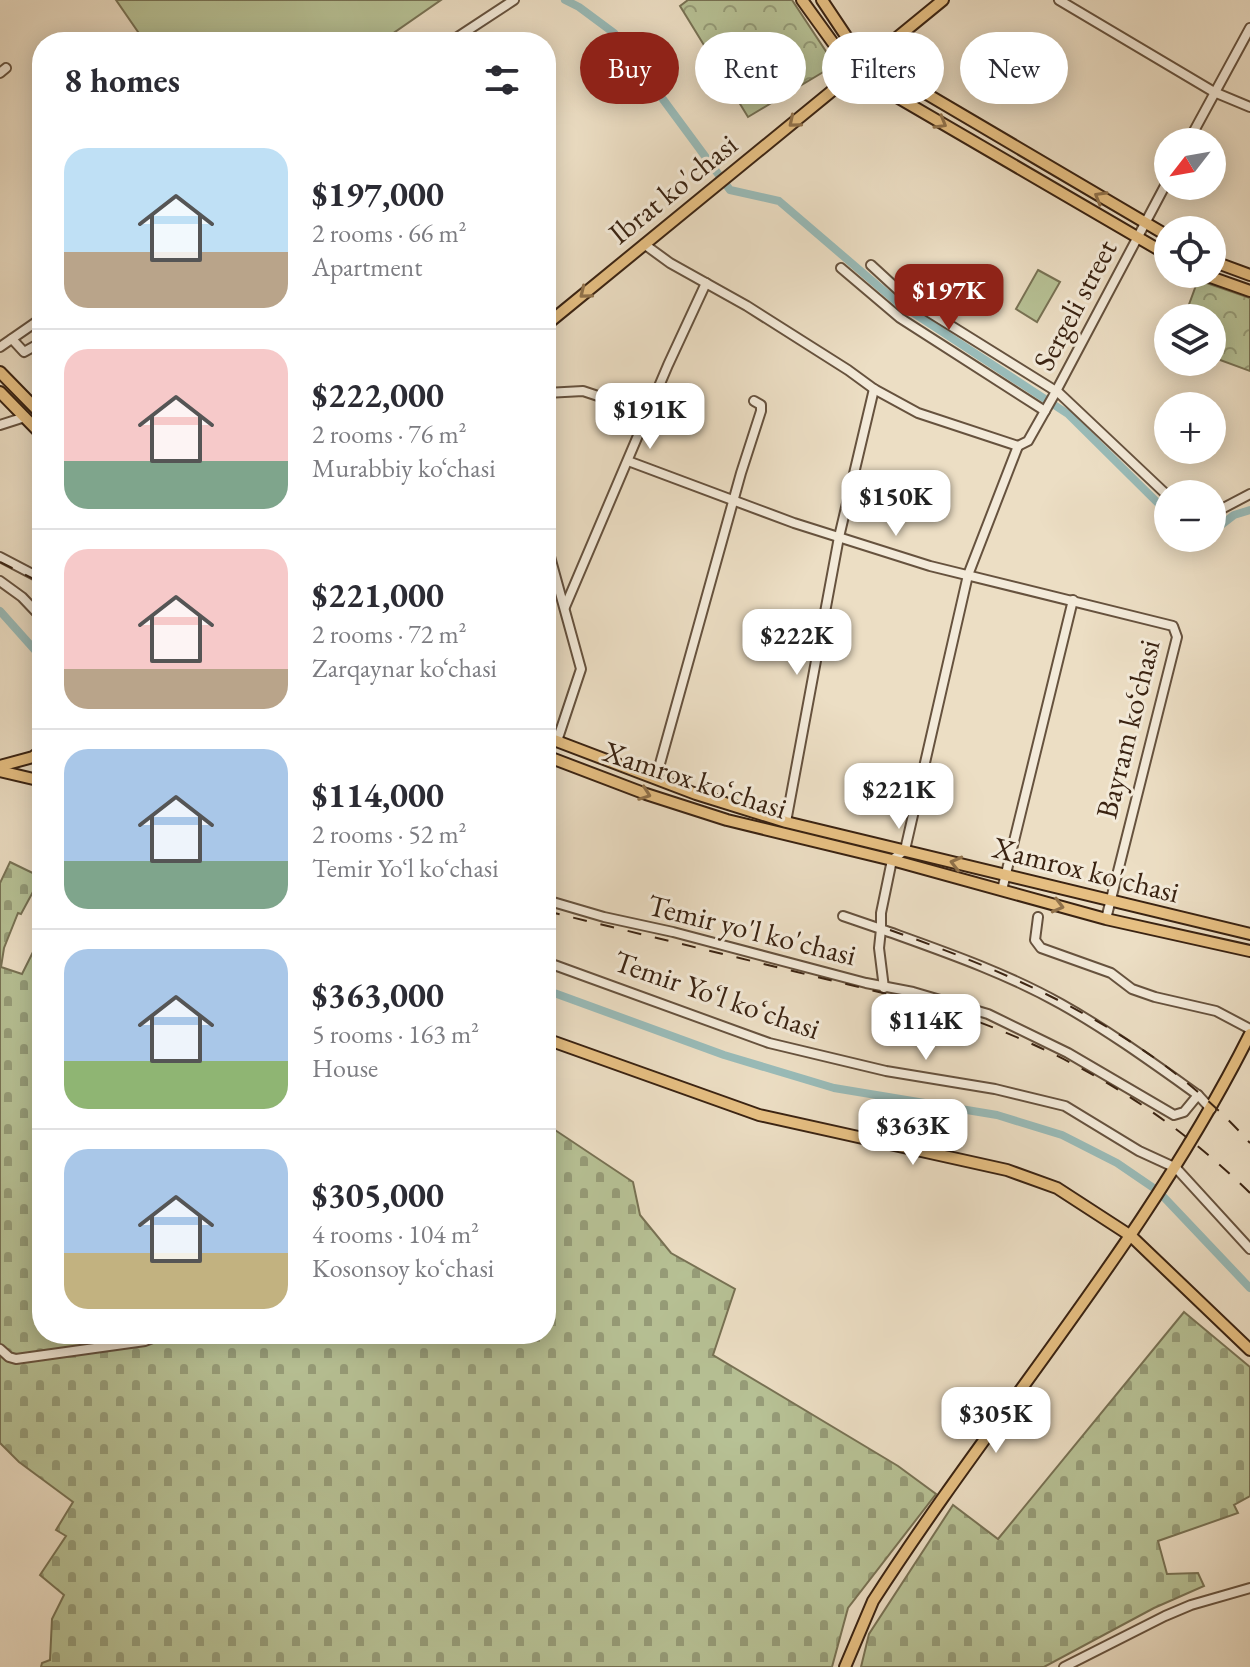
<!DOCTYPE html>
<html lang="en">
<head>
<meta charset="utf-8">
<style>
	body { margin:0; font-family:"EB Garamond",serif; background:#f2f2f3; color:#2b2b33; height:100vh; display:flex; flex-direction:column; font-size:30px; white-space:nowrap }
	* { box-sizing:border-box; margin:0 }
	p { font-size:26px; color:#7c7c81 }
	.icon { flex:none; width:44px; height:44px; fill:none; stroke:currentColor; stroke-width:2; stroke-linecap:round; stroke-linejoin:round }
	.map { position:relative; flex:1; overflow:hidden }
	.sheet { position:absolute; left:32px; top:32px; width:524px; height:1312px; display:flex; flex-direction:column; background:#fff; border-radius:32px; box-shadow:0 4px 20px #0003 }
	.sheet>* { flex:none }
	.top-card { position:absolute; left:580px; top:32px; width:550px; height:72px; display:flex; gap:16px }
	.needle { width:52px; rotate:239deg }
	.controls { position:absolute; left:1154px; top:128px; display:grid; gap:16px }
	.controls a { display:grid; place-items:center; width:72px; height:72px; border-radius:50%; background:#fff; box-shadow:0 4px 20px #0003; font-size:40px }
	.price { position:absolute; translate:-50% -68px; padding:0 18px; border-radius:16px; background:#fff; color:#222; font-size:26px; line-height:52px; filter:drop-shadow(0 2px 4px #0008) }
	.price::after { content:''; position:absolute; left:50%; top:48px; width:24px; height:18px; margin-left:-12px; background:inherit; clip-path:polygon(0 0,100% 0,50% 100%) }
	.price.on { background:#8f2418; color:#fff }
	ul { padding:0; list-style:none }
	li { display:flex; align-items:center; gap:24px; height:200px; padding:0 32px }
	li+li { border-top:2px solid #e1e1e2 }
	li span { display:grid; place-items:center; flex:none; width:224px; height:160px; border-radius:24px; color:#555 }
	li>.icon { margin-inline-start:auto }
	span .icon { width:96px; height:96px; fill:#fffc; stroke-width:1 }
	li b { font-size:34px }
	h2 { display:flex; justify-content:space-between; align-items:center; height:96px; padding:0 32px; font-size:34px }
	.pill { padding:0 28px; border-radius:36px; background:#fff; box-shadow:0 4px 20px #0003; font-size:28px; line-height:72px }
	.pill.on { background:#8f2418; color:#fff }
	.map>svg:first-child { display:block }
	.forest { fill:url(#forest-crowns); stroke:#787254; stroke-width:2 }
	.cemetery { fill:url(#cemetery-stones); stroke:#787254; stroke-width:2 }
	.pitch { fill:#b7c195; stroke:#787254; stroke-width:2 }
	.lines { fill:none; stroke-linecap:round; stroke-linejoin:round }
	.canal { stroke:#99bbb8; stroke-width:8 }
	.minor-casing { stroke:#66523e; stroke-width:12 }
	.major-casing { stroke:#3a2312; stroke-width:14 }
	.minor { stroke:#f3ead9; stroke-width:8 }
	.major { stroke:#e6bf82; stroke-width:10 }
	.rail { stroke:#3a2312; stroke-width:2; stroke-dasharray:14 14; stroke-linecap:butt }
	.oneway { stroke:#90714a }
	.labels { text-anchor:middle; stroke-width:6; stroke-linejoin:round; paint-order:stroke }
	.street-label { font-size:30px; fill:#3a2312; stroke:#f3ead9 }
</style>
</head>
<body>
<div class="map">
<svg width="1250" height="1667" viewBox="0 0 1250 1667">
	<defs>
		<pattern id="forest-crowns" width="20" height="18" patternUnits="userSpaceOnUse" patternTransform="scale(2)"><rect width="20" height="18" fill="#b7c195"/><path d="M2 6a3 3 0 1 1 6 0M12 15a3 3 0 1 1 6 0" fill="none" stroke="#969c78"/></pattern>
		<pattern id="cemetery-stones" width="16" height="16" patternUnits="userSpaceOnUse" patternTransform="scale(2)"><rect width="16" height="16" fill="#b7c195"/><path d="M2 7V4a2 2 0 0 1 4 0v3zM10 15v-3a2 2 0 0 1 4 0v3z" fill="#969c78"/></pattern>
	</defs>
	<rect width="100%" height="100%" fill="#ecdec4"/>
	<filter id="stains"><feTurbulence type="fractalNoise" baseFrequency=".0025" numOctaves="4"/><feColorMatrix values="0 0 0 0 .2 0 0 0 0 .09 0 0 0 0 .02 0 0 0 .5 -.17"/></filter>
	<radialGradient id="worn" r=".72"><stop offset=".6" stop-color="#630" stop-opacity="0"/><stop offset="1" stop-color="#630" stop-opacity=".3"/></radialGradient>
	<!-- forest -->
	<g class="forest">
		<polygon points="688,0 792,0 835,65 748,117 680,6"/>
		<polygon points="1198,280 1250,298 1250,371 1212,357 1212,318 1184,318"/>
	</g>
	<!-- cemetery -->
	<g class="cemetery">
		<polygon points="10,862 41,877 21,914 18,913 4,948 1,967 22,974 42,934 42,1334 546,1334 546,1124 633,1182 640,1215 671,1253 735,1289 713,1355 898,1466 936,1494 848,1608 832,1667 41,1667 42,1663 50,1660 52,1619 64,1595 40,1575 66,1536 56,1530 73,1502 19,1462 0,1443 0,883"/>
		<polygon points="1184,1312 1250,1367 1250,1496 1234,1505 1238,1513 1158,1541 1167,1574 1198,1573 1204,1586 1154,1608 1044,1667 861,1667 869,1634 953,1505 998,1539"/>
	</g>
	<!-- pitch -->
	<g class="pitch">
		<polygon points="116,0 441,0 385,39 386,42 145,42"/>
		<polygon points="1038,270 1060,282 1037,322 1016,309"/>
	</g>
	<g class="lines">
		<!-- canal -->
		<g class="canal">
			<polyline points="565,0 579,7 614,33 730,190 779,201 898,303 1068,414 1168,513"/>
			<polyline points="1212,532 1234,515 1250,510"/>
			<polyline points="0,611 42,658"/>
			<polyline points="546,990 724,1055 834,1088 997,1115 1062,1135 1117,1163 1158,1191 1250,1288"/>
		</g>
		<defs>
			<g id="minor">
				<polyline points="1059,0 1214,92 1250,107"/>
				<polyline points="450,42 514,0"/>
				<polyline points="0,73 6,68"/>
				<polyline points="1188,142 1250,28"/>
				<polyline points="644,244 670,263 747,306 848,370 874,389 918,413 1018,446"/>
				<polyline points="871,265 908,299 1059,393 1168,496"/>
				<polyline points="841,268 900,318 1045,411"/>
				<polyline points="12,339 24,352 42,342"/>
				<polyline points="0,347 42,318"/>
				<polyline points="546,393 583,391 649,413"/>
				<polyline points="0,425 25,417"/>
				<path d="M1018,446L968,575L905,850L892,860L881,913V929C942,951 1004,972 1061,1004C1109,1031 1153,1063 1198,1095L1211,1109"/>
				<polyline points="1018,446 1028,441 1054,395 1168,180"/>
				<polyline points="628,461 794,523 930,566 1173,626 1177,637 1106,919"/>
				<polyline points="1212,514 1250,494"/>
				<polyline points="546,542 581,669 557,741"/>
				<polyline points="0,557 42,579"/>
				<polyline points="0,581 22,597 42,618"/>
				<polyline points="565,607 668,365 706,283"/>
				<polyline points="656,778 741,473 761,411 761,405 754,401"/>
				<polyline points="786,822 839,537 874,389"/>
				<polyline points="1002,890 1073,600"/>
				<polyline points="546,900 604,917 673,932 866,983 913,992 988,1014 1068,1053 1174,1115 1184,1112 1198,1095"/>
				<polyline points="843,916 881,929 879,948 884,988"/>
				<polyline points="1038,917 1035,940 1041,948 1111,973 1132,989 1155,997 1216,1011 1250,1029"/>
				<polyline points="546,962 769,1043 886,1071 995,1089 1065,1106 1139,1151 1176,1168 1250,1249"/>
				<polyline points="0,1349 9,1357 16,1359 145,1341 163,1334"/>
				<polyline points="1064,1667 1165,1616 1191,1605 1250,1588"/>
			</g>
			<g id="major">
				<polyline points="802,0 854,72 1168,255"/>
				<polyline points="822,0 852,45 869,60 1168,236"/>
				<polyline points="1212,261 1250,275"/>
				<polyline points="1202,274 1250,291"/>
				<polyline points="546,325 943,0"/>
				<polyline points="0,372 42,415"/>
				<polyline points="0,392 42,435"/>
				<polyline points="546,737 696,794 786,822 1250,934"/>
				<polyline points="546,756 646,794 727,820 892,860 1106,919 1250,951"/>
				<polyline points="0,766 33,757 42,750"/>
				<polyline points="0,771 42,781"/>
				<polyline points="546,1039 759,1115 1007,1170 1057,1188 1131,1236 1250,1350"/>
				<path d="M845,1667L873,1601C996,1410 1148,1238 1250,1034"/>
			</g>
		</defs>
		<!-- minor casing -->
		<use href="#minor" class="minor-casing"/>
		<!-- major casing -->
		<use href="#major" class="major-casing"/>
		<!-- minor -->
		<use href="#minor" class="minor"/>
		<!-- major -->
		<use href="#major" class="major"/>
		<!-- rail -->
		<g class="rail">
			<polyline points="0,562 42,583"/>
			<path d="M546,911L916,1001C1044,1039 1154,1099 1250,1193"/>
			<path d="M890,930C1023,977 1155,1036 1250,1143"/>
		</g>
	</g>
	<!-- one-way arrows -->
	<defs><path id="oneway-chevron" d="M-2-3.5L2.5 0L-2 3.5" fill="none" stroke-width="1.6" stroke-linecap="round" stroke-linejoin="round" transform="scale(2)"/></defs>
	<g class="oneway">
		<use href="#oneway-chevron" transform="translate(794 122) rotate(140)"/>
		<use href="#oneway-chevron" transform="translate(941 123) rotate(30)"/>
		<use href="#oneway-chevron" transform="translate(1100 197) rotate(-150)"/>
		<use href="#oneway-chevron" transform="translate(585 293) rotate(141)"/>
		<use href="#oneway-chevron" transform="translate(645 794) rotate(20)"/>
		<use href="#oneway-chevron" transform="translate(956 863) rotate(-166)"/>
		<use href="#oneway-chevron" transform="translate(1058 906) rotate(15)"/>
	</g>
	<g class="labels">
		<!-- street labels -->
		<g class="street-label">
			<text transform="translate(673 189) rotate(-39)" y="10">Ibrat ko'chasi</text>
			<text transform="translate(1075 305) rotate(-62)" y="10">Sergeli street</text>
			<text transform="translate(1128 729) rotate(-76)" y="10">Bayram ko‘chasi</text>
			<text transform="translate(695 780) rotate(18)" y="10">Xamrox koʻchasi</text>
			<text transform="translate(1086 870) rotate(14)" y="10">Xamrox ko'chasi</text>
			<text transform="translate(752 930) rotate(14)" y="10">Temir yo'l ko'chasi</text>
			<text transform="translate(717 995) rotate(19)" y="10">Temir Yoʻl koʻchasi</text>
		</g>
	</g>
	<rect width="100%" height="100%" filter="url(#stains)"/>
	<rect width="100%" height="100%" fill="url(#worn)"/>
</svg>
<div class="controls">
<a><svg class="needle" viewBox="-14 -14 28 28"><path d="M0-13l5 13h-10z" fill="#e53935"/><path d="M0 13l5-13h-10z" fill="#7c7c81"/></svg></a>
<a><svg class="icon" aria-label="locate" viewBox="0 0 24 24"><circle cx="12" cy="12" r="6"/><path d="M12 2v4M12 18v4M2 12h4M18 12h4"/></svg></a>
<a><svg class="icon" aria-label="layers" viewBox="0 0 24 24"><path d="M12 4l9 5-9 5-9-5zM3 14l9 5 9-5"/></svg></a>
<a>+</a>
<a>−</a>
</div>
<b class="price on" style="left:949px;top:332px">$197K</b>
<b class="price" style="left:650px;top:451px">$191K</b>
<b class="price" style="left:896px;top:538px">$150K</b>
<b class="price" style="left:797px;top:677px">$222K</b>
<b class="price" style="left:899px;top:831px">$221K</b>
<b class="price" style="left:926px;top:1062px">$114K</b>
<b class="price" style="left:913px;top:1167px">$363K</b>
<b class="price" style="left:996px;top:1455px">$305K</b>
<div class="top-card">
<a class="pill on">Buy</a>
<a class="pill">Rent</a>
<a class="pill">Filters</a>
<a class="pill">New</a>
</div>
<section class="sheet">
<h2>8 homes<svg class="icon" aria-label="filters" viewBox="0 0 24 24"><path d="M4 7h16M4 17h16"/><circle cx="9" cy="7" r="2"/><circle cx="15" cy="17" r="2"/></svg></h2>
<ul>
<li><span style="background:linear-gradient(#bfe0f5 65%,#b9a48a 0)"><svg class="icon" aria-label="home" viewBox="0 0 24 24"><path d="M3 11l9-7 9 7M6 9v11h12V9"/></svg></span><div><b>$197,000</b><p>2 rooms · 66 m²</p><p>Apartment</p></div></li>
<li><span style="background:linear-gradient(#f6c9c9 70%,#7fa58c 0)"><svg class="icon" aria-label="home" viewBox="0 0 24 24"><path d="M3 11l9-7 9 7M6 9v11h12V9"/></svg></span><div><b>$222,000</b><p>2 rooms · 76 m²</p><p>Murabbiy ko‘chasi</p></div></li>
<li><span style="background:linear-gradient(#f6c9c9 75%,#b9a48a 0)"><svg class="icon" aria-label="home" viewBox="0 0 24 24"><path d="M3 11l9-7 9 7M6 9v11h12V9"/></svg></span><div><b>$221,000</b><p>2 rooms · 72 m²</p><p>Zarqaynar ko‘chasi</p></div></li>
<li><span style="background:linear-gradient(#a9c7e8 70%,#7fa58c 0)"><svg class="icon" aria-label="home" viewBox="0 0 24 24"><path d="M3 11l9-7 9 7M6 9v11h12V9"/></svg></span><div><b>$114,000</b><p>2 rooms · 52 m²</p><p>Temir Yoʻl koʻchasi</p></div></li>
<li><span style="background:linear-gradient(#a9c7e8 70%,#8fb573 0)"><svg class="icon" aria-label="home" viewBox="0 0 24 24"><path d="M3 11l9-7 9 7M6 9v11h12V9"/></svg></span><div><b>$363,000</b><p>5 rooms · 163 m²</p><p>House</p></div></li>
<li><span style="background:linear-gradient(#a9c7e8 65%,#c2b280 0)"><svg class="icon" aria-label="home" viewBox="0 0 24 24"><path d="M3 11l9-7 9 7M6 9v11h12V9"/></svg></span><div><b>$305,000</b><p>4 rooms · 104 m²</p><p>Kosonsoy koʻchasi</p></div></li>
</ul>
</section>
</div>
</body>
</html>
